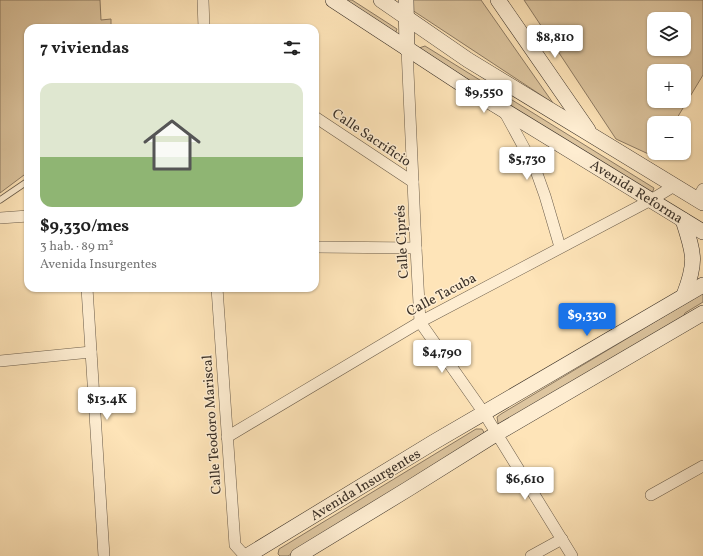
<!DOCTYPE html>
<html lang="es">
<head>
<meta charset="utf-8">
<style>
	body { margin:0; font-family:Vollkorn,serif; background:#f6f6f6; color:#222; height:100vh; display:flex; flex-direction:column; font-size:15px; white-space:nowrap }
	* { box-sizing:border-box; margin:0 }
	p { font-size:13px; color:#767676 }
	.icon { flex:none; width:22px; height:22px; fill:none; stroke:currentColor; stroke-width:2; stroke-linecap:round; stroke-linejoin:round }
	.map { position:relative; flex:1; overflow:hidden }
	.side { position:absolute; left:24px; top:24px; width:295px; height:268px; display:flex; flex-direction:column; background:#fff; border-radius:12px; box-shadow:0 1px 3px #0004 }
	.side>* { flex:none }
	.fabs { position:absolute; left:647px; top:12px; display:grid; gap:8px }
	.fabs a { display:grid; place-items:center; width:44px; height:44px; border-radius:8px; background:#fff; box-shadow:0 1px 3px #0004; font-size:20px }
	.price { position:absolute; translate:-50% -34px; padding:0 9px; border-radius:4px; background:#fff; color:#222; font-size:13px; line-height:26px; filter:drop-shadow(0 1px 2px #0008) }
	.price::after { content:''; position:absolute; left:50%; top:24px; width:12px; height:9px; margin-left:-6px; background:inherit; clip-path:polygon(0 0,100% 0,50% 100%) }
	.price.on { background:#1a73e8; color:#fff }
	ul { padding:0; list-style:none }
	li { display:grid; align-content:center; gap:8px; height:212px; padding:0 16px }
	li+li { border-top:1px solid #e0e0e0 }
	li span { display:grid; place-items:center; height:124px; border-radius:12px; color:#555 }
	li>.icon { margin-inline-start:auto }
	span .icon { width:72px; height:72px; fill:#fffc; stroke-width:1 }
	li b { font-size:17px }
	h2 { display:flex; justify-content:space-between; align-items:center; height:48px; padding:0 16px; font-size:17px }
	.map>svg:first-child { display:block }
	.green { fill:#ddc59f; stroke:#8c7a63; fill-rule:evenodd }
	.lines { fill:none; stroke-linecap:round; stroke-linejoin:round }
	.lane-casing { stroke:#6b5d4b; stroke-width:7 }
	.street-casing { stroke:#6b5d4b; stroke-width:12 }
	.secondary-casing { stroke:#3a3027; stroke-width:16 }
	.lane { stroke:#feedd1; stroke-width:5.5 }
	.street { stroke:#feedd1; stroke-width:11 }
	.secondary { stroke:#feedd1; stroke-width:15 }
	.labels { text-anchor:middle; stroke-width:3; stroke-linejoin:round; paint-order:stroke }
	.street-label { font-size:14px; fill:#3a3027; stroke:#feedd1 }
</style>
</head>
<body>
<div class="map">
<svg width="703" height="556" viewBox="0 0 703 556">
	<rect width="100%" height="100%" fill="#fee4b8"/>
	<filter id="stains"><feTurbulence type="fractalNoise" baseFrequency=".005" numOctaves="4"/><feColorMatrix values="0 0 0 0 .2 0 0 0 0 .09 0 0 0 0 .02 0 0 0 .5 -.17"/></filter>
	<radialGradient id="worn" r=".72"><stop offset=".6" stop-color="#630" stop-opacity="0"/><stop offset="1" stop-color="#630" stop-opacity=".3"/></radialGradient>
	<!-- green -->
	<g class="green">
		<polygon points="0,0 100,0 101,20 111,19 111,28 28,28 28,172 0,193"/>
		<polygon points="331,0 352,0 397,29 394,37"/>
		<polygon points="411,0 481,0 553,103 412,10"/>
		<path d="M524,0H703V75L674,123H654V153H658L655,157L616,139ZM654,19H684V49H654ZM654,71H684V101H654Z"/>
		<polygon points="425,46 654,188 653,191 648,195 419,48"/>
		<polygon points="703,293 703,302 685,313 682,320 500,426 498,423 497,417 501,414"/>
		<polygon points="476,429 482,429 485,434 483,439 288,556 280,556 278,554 279,549"/>
	</g>
	<g class="lines">
		<defs>
			<polyline id="lane" points="0,200 28,181"/>
			<g id="street">
				<polyline points="203,0 204,28"/>
				<polyline points="407,49 416,248 420,322 484,413 572,556"/>
				<polyline points="504,111 535,168 545,196 560,247"/>
				<polyline points="315,117 413,182"/>
				<polyline points="697,199 703,189"/>
				<polyline points="0,218 28,216"/>
				<polyline points="315,247 416,248"/>
				<polyline points="87,288 104,556"/>
				<polyline points="217,288 235,545 245,556"/>
				<polyline points="0,361 91,352"/>
				<polyline points="227,437 420,322 651,200 674,186"/>
				<polyline points="651,495 703,466"/>
				<polyline points="531,556 562,539"/>
			</g>
			<g id="secondary">
				<polyline points="333,0 466,87 703,232"/>
				<polyline points="381,0 468,60 703,203"/>
				<polyline points="406,0 407,49"/>
				<polyline points="498,0 588,130"/>
				<path d="M683,220C694,254 697,261 684,295"/>
				<polyline points="247,556 434,442 703,285"/>
				<polyline points="298,556 408,489 496,434 703,313"/>
			</g>
		</defs>
		<!-- lane casing -->
		<use href="#lane" class="lane-casing"/>
		<!-- street casing -->
		<use href="#street" class="street-casing"/>
		<!-- secondary casing -->
		<use href="#secondary" class="secondary-casing"/>
		<!-- lane -->
		<use href="#lane" class="lane"/>
		<!-- street -->
		<use href="#street" class="street"/>
		<!-- secondary -->
		<use href="#secondary" class="secondary"/>
	</g>
	<g class="labels">
		<!-- street labels -->
		<g class="street-label">
			<text transform="translate(372 137) rotate(34)" y="5">Calle Sacrificio</text>
			<text transform="translate(637 191) rotate(32)" y="5">Avenida Reforma</text>
			<text transform="translate(401 242) rotate(-93)" y="5">Calle Ciprés</text>
			<text transform="translate(441 294) rotate(-28)" y="5">Calle Tacuba</text>
			<text transform="translate(211 425) rotate(-94)" y="5">Calle Teodoro Mariscal</text>
			<text transform="translate(365 484) rotate(-31)" y="5">Avenida Insurgentes</text>
		</g>
	</g>
	<rect width="100%" height="100%" filter="url(#stains)"/>
	<rect width="100%" height="100%" fill="url(#worn)"/>
</svg>
<div class="fabs">
<a><svg class="icon" aria-label="layers" viewBox="0 0 24 24"><path d="M12 4l9 5-9 5-9-5zM3 14l9 5 9-5"/></svg></a>
<a>+</a>
<a>−</a>
</div>
<b class="price" style="left:555px;top:59px">$8,810</b>
<b class="price" style="left:484px;top:114px">$9,550</b>
<b class="price" style="left:527px;top:181px">$5,730</b>
<b class="price on" style="left:587px;top:337px">$9,330</b>
<b class="price" style="left:442px;top:374px">$4,790</b>
<b class="price" style="left:107px;top:421px">$13.4K</b>
<b class="price" style="left:525px;top:501px">$6,610</b>
<section class="side">
<h2>7 viviendas<svg class="icon" aria-label="filters" viewBox="0 0 24 24"><path d="M4 7h16M4 17h16"/><circle cx="9" cy="7" r="2"/><circle cx="15" cy="17" r="2"/></svg></h2>
<ul>
<li><span style="background:linear-gradient(#dfe7d0 60%,#8fb573 0)"><svg class="icon" aria-label="home" viewBox="0 0 24 24"><path d="M3 11l9-7 9 7M6 9v11h12V9"/></svg></span><div><b>$9,330/mes</b><p>3 hab. · 89 m²</p><p>Avenida Insurgentes</p></div></li>
</ul>
</section>
</div>
</body>
</html>
